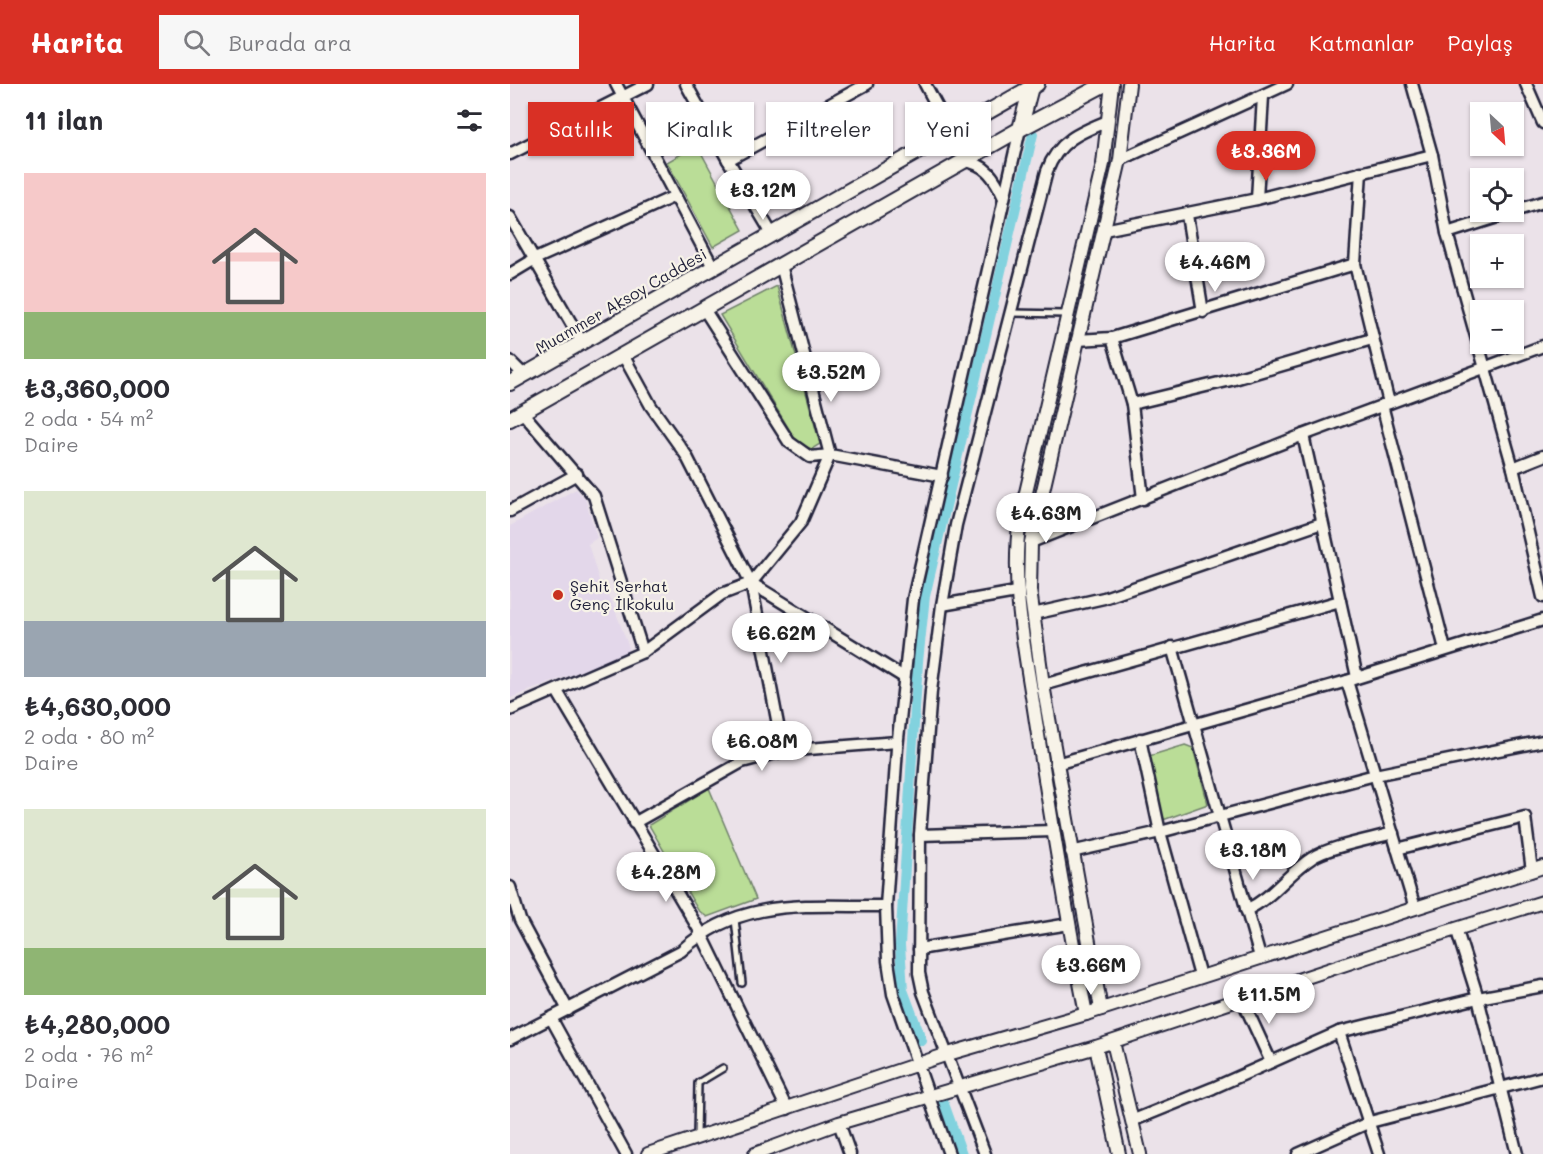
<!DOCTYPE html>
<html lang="tr">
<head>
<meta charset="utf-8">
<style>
	body { margin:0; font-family:Mali,sans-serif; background:#f7f7f7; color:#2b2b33; height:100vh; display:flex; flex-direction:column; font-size:22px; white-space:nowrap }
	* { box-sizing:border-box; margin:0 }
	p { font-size:20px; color:#7c7c81 }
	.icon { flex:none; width:33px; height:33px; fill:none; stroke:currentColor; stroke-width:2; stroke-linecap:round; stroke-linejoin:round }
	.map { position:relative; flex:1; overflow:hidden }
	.panel { display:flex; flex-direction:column; background:#fff; width:510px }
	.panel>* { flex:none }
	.banner { position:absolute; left:18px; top:18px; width:570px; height:54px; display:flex; gap:12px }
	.needle { width:39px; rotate:154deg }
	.buttons { position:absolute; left:960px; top:18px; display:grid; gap:12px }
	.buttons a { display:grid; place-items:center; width:54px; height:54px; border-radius:0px; background:#fff; box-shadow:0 2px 4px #0004; font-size:30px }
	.price { position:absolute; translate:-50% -51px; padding:0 14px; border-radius:21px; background:#fff; color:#222; font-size:20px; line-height:39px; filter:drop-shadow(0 2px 3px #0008) }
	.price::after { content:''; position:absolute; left:50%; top:36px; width:18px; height:14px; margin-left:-9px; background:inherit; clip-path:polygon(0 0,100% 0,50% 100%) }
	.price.active { background:#d93025; color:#fff }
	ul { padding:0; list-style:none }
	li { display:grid; align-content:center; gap:12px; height:318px; padding:0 24px }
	li span { display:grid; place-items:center; height:186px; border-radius:0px; color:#555 }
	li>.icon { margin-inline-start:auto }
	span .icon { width:108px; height:108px; fill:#fffc; stroke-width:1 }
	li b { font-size:26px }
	h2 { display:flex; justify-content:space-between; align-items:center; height:72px; padding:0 24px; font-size:26px }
	.tag { padding:0 21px; border-radius:0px; background:#fff; box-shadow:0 2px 4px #0004; font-size:21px; line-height:54px }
	.tag.active { background:#d93025; color:#fff }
	header { display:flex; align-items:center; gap:36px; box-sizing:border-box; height:84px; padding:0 30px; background:#d93025; color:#fff }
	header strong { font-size:28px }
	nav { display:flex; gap:33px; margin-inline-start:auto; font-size:21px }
	.search { width:420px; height:54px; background:#f7f7f7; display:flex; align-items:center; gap:15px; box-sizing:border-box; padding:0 21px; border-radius:0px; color:#7c7c81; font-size:22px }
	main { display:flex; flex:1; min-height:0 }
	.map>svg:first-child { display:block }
	.built { fill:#e3d7ea }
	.green { fill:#badd97; stroke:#6e8069; stroke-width:1.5 }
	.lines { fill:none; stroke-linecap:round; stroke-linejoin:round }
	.canal { stroke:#82d2de; stroke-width:10 }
	.service-casing { stroke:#22223b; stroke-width:10 }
	.minor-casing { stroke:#22223b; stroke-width:15 }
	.tertiary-casing { stroke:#22223b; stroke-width:16 }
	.secondary-casing { stroke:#22223b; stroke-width:18 }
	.service { stroke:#f7f3e8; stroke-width:5 }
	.minor { stroke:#f7f3e8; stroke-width:10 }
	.tertiary { stroke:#f7f3e8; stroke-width:12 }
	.secondary { stroke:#f7f3e8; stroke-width:14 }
	.poi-dot { fill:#c8321e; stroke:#f7f3e8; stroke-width:2 }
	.labels { text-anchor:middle; stroke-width:4.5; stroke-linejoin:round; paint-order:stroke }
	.street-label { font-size:16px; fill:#22223b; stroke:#f7f3e8 }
	.poi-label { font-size:16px; fill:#22223b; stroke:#f7f3e8; text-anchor:start }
</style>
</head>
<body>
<header>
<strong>Harita</strong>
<div class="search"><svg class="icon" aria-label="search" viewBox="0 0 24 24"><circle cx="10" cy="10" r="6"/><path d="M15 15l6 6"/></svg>Burada ara</div>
<nav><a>Harita</a><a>Katmanlar</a><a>Paylaş</a></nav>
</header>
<main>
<section class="panel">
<h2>11 ilan<svg class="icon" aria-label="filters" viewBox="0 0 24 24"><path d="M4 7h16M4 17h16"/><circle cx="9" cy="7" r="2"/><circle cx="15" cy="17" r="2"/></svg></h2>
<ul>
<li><span style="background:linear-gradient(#f6c9c9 75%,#8fb573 0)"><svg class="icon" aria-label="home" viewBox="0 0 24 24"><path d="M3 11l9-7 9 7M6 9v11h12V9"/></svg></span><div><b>₺3,360,000</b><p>2 oda · 54 m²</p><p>Daire</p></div></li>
<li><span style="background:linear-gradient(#dfe7d0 70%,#9aa5b1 0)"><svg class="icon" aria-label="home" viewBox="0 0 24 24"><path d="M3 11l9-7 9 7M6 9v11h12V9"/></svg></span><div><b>₺4,630,000</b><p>2 oda · 80 m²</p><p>Daire</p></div></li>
<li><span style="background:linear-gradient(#dfe7d0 75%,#8fb573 0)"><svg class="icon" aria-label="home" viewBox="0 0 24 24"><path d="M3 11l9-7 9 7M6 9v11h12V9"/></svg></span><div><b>₺4,280,000</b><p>2 oda · 76 m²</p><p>Daire</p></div></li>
</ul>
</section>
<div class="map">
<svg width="1033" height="1070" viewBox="0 0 1033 1070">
	<rect width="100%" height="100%" fill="#ebe2e9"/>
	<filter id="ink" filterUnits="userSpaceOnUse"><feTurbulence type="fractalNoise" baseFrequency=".0167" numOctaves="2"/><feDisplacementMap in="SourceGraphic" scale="12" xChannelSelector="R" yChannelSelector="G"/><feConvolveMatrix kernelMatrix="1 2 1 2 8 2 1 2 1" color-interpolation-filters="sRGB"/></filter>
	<g filter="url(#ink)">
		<!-- built -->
		<polygon class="built" points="66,405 75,414 87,454 78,460 92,506 101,515 119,564 116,570 0,614 0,442"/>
		<!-- green -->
		<g class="green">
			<polygon points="187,61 233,146 203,163 157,78"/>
			<polygon points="267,202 310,360 302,365 288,360 210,231"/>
			<polygon points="675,661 683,664 698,720 653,736 639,672"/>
			<polygon points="199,704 246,815 197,833 188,826 139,741"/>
		</g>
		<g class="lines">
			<!-- canal -->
			<g class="canal">
				<polyline points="412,957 393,906 390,861 408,578 415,512 523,50"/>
				<polyline points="433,1017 452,1070"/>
			</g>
			<defs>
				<g id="service">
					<polyline points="502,229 556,230"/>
					<polyline points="225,835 232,899"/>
					<polyline points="187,1052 188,999 213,984"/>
				</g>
				<g id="minor">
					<polyline points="106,0 203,183"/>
					<polyline points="176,0 218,76"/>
					<polyline points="415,0 441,49"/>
					<polyline points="902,0 922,71 937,149 1003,384 1033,513"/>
					<polyline points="1016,0 1033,39"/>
					<polyline points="0,70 138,0"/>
					<polyline points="610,76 777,0"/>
					<path d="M453,77C476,79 485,94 494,114"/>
					<polyline points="851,88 845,180 879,319"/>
					<polyline points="747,115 753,12"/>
					<polyline points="1004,127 1033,118"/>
					<polyline points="677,131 693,228"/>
					<polyline points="0,133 72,258"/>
					<polyline points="594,146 747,115 922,71"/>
					<polyline points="937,149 1003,128"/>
					<polyline points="262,150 218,76 357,0"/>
					<polyline points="271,181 320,371 432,392"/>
					<polyline points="0,190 25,175 165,112"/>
					<polyline points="602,254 622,320 633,415"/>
					<polyline points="567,256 602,254 845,180"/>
					<polyline points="113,271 141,322 176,371 241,499 392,592"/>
					<polyline points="0,277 14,291"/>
					<polyline points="622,320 721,296 862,255"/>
					<polyline points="872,321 935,565"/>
					<polyline points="12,328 84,412 133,568"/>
					<polyline points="793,351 847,593"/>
					<polyline points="1003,384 1033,372"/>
					<polyline points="0,427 67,390"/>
					<polyline points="521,458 793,351 1033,262"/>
					<polyline points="241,499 273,667"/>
					<polyline points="432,521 506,508"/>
					<polyline points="523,530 594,514 812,439"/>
					<polyline points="662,563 750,873"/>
					<polyline points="837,597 905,824"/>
					<polyline points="533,601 830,517"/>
					<polyline points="47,607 191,849 277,1025"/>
					<polyline points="0,626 133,568 212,510 241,499 291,438 320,371 300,373 279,358 194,225"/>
					<polyline points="630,655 650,748 690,892"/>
					<polyline points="546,680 837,597 1033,536"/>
					<polyline points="124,739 232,678 273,667 387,658"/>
					<polyline points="410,751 543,747"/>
					<polyline points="887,765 1015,733 1022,787"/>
					<polyline points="561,768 650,748 865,691 1033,657"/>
					<polyline points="0,803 10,836 58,926"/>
					<path d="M736,826C763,814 778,789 802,774C818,763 862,755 883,749"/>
					<polyline points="947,847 968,914 1007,1070"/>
					<polyline points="409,865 559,840"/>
					<polyline points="732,915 761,978"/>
					<polyline points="41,934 116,1070"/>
					<polyline points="829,948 869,1070"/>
					<path d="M0,955L171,867C231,812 300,823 376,822"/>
					<polyline points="624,1036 703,1004 829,948 968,914 1033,902"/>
					<polyline points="329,1039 340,1070"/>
					<polyline points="439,1070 383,910 378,877 376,822 387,664 403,515 510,45"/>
					<path d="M475,1070L413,908L409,889L410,751L421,607L432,521L446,441L537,87C548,57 570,48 598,37"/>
					<polyline points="788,1070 860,1038 1033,993"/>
				</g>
				<g id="tertiary">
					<polyline points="591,925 533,601 520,506 521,458 610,76 619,0"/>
					<path d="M576,930C557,833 541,735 526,638C516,570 500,503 510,434L593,80L602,0"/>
					<polyline points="603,958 630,1070"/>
					<polyline points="586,963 609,1070"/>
					<polyline points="138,1070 438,970 576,930 1033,783"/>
					<polyline points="245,1070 329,1039 586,963 875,867 1033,818"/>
				</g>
				<g id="secondary">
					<polyline points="510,45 521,3"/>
					<polyline points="0,299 527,0"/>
					<polyline points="0,335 510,45 595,0"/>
				</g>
			</defs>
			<!-- service casing -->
			<use href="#service" class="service-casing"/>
			<!-- minor casing -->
			<use href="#minor" class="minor-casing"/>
			<!-- tertiary casing -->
			<use href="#tertiary" class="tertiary-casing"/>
			<!-- secondary casing -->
			<use href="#secondary" class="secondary-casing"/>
			<!-- service -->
			<use href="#service" class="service"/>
			<!-- minor -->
			<use href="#minor" class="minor"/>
			<!-- tertiary -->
			<use href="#tertiary" class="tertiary"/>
			<!-- secondary -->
			<use href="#secondary" class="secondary"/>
		</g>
	</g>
	<!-- markers -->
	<circle class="poi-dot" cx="48" cy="511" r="6"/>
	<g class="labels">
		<!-- street labels -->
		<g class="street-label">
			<text transform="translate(111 217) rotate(-30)" y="6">Muammer Aksoy Caddesi</text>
		</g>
		<!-- poi labels -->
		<g class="poi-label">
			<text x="60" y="508">Şehit Serhat<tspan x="60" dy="18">Genç İlkokulu</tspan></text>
		</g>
	</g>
</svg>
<div class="buttons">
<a><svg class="needle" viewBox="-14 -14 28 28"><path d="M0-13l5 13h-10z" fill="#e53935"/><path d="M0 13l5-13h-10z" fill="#7c7c81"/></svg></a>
<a><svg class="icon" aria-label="locate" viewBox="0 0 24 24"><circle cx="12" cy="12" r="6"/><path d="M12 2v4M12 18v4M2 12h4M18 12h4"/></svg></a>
<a>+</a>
<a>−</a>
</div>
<b class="price active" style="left:756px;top:98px">₺3.36M</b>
<b class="price" style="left:253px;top:137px">₺3.12M</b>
<b class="price" style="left:705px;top:209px">₺4.46M</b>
<b class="price" style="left:321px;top:319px">₺3.52M</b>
<b class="price" style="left:536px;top:460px">₺4.63M</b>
<b class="price" style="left:271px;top:580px">₺6.62M</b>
<b class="price" style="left:252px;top:688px">₺6.08M</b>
<b class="price" style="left:743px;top:797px">₺3.18M</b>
<b class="price" style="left:156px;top:819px">₺4.28M</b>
<b class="price" style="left:581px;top:912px">₺3.66M</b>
<b class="price" style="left:759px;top:941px">₺11.5M</b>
<div class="banner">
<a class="tag active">Satılık</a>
<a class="tag">Kiralık</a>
<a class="tag">Filtreler</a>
<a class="tag">Yeni</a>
</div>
</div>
</main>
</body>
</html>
